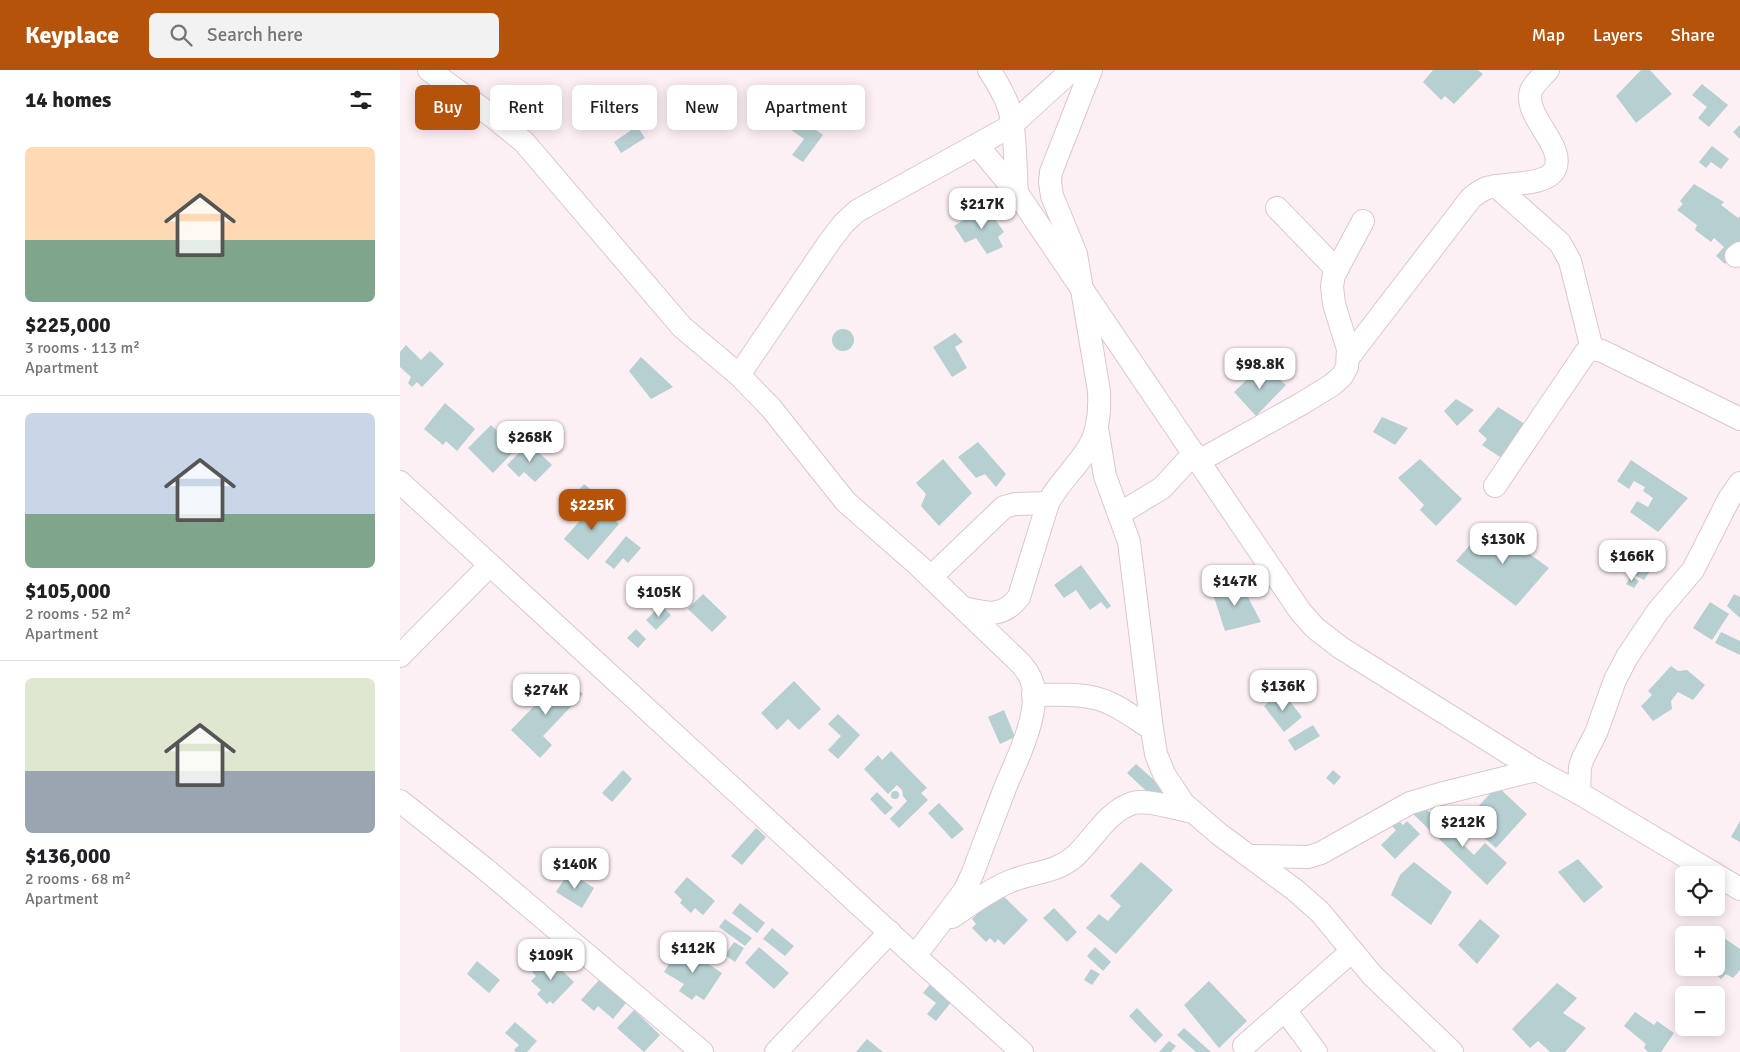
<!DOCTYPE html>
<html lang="en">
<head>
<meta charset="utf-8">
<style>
	body { margin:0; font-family:Signika,sans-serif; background:#f2f2f2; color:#202124; height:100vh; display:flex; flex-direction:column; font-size:19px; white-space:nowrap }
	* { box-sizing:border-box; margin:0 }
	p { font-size:16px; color:#757577 }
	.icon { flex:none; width:28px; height:28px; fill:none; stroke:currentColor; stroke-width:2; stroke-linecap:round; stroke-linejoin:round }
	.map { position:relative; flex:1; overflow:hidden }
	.details { display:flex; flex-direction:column; background:#fff; width:400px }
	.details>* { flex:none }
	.banner { position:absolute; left:15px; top:15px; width:475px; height:45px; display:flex; gap:10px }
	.fabs { position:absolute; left:1275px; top:796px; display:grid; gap:10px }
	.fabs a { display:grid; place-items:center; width:50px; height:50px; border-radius:8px; background:#fff; box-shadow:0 2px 12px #0003; font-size:25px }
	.price { position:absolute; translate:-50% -42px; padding:0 11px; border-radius:10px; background:#fff; color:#222; font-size:16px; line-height:32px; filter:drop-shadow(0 1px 2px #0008) }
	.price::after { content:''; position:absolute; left:50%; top:30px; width:15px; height:11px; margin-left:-8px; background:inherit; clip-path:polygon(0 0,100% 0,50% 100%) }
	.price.selected { background:#b45309; color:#fff }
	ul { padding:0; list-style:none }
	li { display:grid; align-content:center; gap:10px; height:265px; padding:0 25px }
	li+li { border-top:1px solid #e0e0e0 }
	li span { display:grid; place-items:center; height:155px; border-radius:8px; color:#555 }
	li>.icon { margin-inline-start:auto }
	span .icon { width:90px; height:90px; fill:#fffc; stroke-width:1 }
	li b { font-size:21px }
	h2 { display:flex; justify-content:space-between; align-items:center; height:60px; padding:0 25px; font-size:21px }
	.chip { padding:0 18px; border-radius:8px; background:#fff; box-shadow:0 2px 12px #0003; font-size:18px; line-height:45px }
	.chip.selected { background:#b45309; color:#fff }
	header { display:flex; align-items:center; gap:30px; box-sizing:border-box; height:70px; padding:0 25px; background:#b45309; color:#fff }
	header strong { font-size:24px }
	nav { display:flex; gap:28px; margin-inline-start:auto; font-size:18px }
	.search { width:350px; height:45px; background:#f2f2f2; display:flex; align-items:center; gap:12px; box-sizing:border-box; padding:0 18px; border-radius:8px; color:#757577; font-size:19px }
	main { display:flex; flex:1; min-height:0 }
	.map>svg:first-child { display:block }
	.building { fill:#b6cfd0 }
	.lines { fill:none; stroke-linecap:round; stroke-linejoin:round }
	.minor-casing { stroke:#dbc6cf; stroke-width:24 }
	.minor { stroke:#fff; stroke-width:22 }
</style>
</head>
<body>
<header>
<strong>Keyplace</strong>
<div class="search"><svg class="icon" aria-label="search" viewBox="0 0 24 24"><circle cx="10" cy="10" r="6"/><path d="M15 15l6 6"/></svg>Search here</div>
<nav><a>Map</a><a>Layers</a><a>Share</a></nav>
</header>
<main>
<section class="details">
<h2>14 homes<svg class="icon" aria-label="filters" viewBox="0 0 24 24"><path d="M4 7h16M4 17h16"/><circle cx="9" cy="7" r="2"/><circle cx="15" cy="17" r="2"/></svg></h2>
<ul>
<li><span style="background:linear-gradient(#ffd9b3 60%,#7fa58c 0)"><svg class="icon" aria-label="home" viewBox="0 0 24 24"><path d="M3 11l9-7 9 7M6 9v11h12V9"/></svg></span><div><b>$225,000</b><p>3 rooms · 113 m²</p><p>Apartment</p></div></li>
<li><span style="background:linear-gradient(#c9d6e8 65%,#7fa58c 0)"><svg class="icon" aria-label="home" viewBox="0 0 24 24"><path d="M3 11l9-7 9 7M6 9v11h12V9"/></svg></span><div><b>$105,000</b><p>2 rooms · 52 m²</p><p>Apartment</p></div></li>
<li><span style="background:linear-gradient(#dfe7d0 60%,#9aa5b1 0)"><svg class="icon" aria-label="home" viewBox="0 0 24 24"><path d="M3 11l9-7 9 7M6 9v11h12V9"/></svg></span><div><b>$136,000</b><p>2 rooms · 68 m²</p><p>Apartment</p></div></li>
</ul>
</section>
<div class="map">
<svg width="1340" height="982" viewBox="0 0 1340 982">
	<rect width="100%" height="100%" fill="#fdf0f5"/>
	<!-- building -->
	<g class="building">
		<polygon points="1033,0 1078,0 1083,4 1054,34 1045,26 1041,30 1023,12"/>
		<polygon points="1241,0 1250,0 1272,24 1236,53 1216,26"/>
		<polygon points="1302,14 1328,35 1309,57 1298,48 1307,37 1292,25"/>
		<polygon points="377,32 423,65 403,92 392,85 404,69 368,43"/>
		<polygon points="1340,55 1340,69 1333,62"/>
		<polygon points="237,56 245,68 221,83 214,72"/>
		<polygon points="1312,76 1329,89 1321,99 1311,92 1306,98 1299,92"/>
		<polygon points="1294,114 1324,132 1321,135 1338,148 1340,146 1340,175 1325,194 1316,186 1324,177 1314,168 1311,172 1295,160 1297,155 1277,140 1283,134 1280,131"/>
		<polygon points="586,136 604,162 598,167 603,177 587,184 576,168 565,173 554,156"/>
		<circle cx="443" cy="270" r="11"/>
		<polygon points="555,263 563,272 555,277 567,298 552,307 533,277"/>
		<polygon points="6,275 21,290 30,281 44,294 22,317 17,312 12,317 8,313 11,307 0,297 0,282"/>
		<polygon points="241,287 273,317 251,329 229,301"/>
		<polygon points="862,295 886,315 856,346 834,322"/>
		<polygon points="1056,329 1074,340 1057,356 1044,341"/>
		<polygon points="45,333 75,359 57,381 46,371 43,375 24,359"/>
		<polygon points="1098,337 1128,356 1103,389 1082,375 1087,369 1078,361"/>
		<polygon points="982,347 1008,358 995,375 973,362"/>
		<polygon points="91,355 116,379 93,403 68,378"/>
		<polygon points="578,372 606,404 596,417 585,404 576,408 558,387"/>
		<polygon points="129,373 152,395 135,412 124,402 119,407 107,395"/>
		<polygon points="543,389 572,423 539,456 521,436 526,424 516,413"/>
		<polygon points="1020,389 1062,429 1036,456 1020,440 1024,435 998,408"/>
		<polygon points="1231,390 1288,428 1258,462 1230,442 1237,431 1248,437 1253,428 1243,421 1245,417 1234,411 1229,419 1217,411"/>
		<polygon points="184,414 195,423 176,445 165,436"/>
		<polygon points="195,433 219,454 188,490 164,469"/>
		<polygon points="1088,454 1149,498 1116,536 1056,491 1069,476 1074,476"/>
		<polygon points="226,466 241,478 228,493 223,488 214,499 205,492"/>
		<polygon points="1232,491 1250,501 1244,510 1227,501"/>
		<polygon points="681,495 711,536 707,539 701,532 690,540 676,520 664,528 654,515"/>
		<polygon points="1231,506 1239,511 1234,518 1226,514"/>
		<polygon points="840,512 861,552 825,561 811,518"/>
		<polygon points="303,524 327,547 312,562 288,539"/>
		<polygon points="1334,524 1340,527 1340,548 1327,536"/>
		<polygon points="1310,532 1329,544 1312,570 1293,558"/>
		<polygon points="261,535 271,545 256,560 246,550"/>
		<polygon points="236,559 246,569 238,578 227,568"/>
		<polygon points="1321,562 1340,571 1340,585 1315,573"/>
		<polygon points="1271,596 1278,601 1287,600 1305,615 1293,630 1278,622 1271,631 1272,639 1253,651 1241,636 1252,625 1248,621"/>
		<polygon points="163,606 183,624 143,666 152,675 140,688 111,660"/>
		<polygon points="394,611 421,639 399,660 388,649 377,660 361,643"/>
		<polygon points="882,621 902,647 884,662 864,636"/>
		<polygon points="604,640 615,667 600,674 588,647"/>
		<polygon points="438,644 460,665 438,689 428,680 441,666 428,654"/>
		<polygon points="913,655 920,666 895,681 888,670"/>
		<polygon points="491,681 527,718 521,723 528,730 499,758 490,749 507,731 503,726 502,720 497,715 488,724 464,699 478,685 482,690"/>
		<polygon points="736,694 764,719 757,731 727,703"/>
		<polygon points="223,700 232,709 212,732 202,723"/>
		<polygon points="933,700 941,707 934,715 926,708"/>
		<polygon points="1097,716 1127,744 1096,778 1082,766 1091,754 1075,740"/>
		<circle cx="495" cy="725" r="4"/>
		<polygon points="477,722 493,738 485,745 470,729"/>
		<polygon points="539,733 564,759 552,769 528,743"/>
		<polygon points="1020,733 1074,785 1085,773 1107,793 1087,815 1011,742"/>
		<polygon points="992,744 1003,755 1007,751 1020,764 995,789 981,775 996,760 986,751"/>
		<polygon points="1340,751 1340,772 1331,767"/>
		<polygon points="356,758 366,767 342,795 331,786"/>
		<polygon points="1178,789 1203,817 1184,833 1158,802"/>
		<polygon points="741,792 773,820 716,884 686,858 699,844 708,851 721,836 710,826"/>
		<polygon points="1014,792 1052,822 1031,855 991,825 1000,805"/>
		<polygon points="169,802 194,818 182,838 156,822"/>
		<polygon points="287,807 315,831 303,845 295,838 291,843 280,833 282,830 274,822"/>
		<polygon points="599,822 628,850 604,875 598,869 595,873 590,868 586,872 572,858 576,854 572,849"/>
		<polygon points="340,833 365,853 357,863 332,843"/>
		<polygon points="654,838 677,862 667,872 643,848"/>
		<polygon points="325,849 352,868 345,876 319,857"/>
		<polygon points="1080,849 1100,866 1077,894 1058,875"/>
		<polygon points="372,858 394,876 385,886 363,869"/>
		<polygon points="1318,864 1340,879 1340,900 1333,908 1326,904 1321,909 1308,898 1316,898 1316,867"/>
		<polygon points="334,872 344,878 335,892 325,885"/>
		<polygon points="281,876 322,903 304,930 296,925 292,930 279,921 284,914 264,902"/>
		<polygon points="359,877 389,903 374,919 345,893"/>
		<polygon points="695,877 711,892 703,901 687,886"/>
		<polygon points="147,886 174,912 153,934 150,931 147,934 137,924 141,920 131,911 136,906 132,902"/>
		<polygon points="77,891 100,910 89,923 67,904"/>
		<polygon points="691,899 700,904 692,915 684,910"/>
		<polygon points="199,910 226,933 213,949 198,936 194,941 181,930"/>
		<polygon points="809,911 847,951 819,978 784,935"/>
		<polygon points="532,912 553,930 536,951 527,944 536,933 523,923"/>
		<polygon points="1157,913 1177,928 1163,943 1186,958 1165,982 1150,982 1138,971 1130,978 1112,959"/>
		<polygon points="737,938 763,965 755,973 729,946"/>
		<polygon points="234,940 260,965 244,982 217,958"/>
		<polygon points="1235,942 1254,955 1257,951 1274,963 1261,982 1248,982 1244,978 1246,974 1224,956"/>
		<polygon points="115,952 137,971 127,982 116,982 114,980 119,975 105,963"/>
		<polygon points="784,958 811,982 796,982 777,965"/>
		<polygon points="467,969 483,982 456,982"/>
		<polygon points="769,971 776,976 771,982 759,982"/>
	</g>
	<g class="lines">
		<defs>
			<g id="minor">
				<path d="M29,0L92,46L124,72L282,257L339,305L371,338L446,432L517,494L614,587C623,595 630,603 633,615C639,647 617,689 605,718C595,745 584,772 574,800L565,820L515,886"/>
				<path d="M589,0C597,12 604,24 609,38C616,61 615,98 617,123"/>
				<polyline points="577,75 617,123 900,541 915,558 941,578 1136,700 1179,723 1340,819"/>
				<polyline points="1096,116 1160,173 1170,191 1192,279"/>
				<polyline points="877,138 937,200"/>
				<polyline points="1336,186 1340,183"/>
				<path d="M948,288L1071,128C1076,124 1081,120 1087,118C1104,112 1147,117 1155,99C1166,76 1123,46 1131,21C1134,13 1143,6 1148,0"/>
				<polyline points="339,305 430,171 444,153 457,141 602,61 615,52 672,0"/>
				<polyline points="697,358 705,406 729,472 752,659 756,684 764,704 783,733 819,764 895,820 920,842 972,905 1052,982"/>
				<polyline points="799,391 901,334 932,315 942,306 947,297 948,279 934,234 932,216 934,205 963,151"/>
				<polyline points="0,412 515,886 622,982"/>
				<polyline points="1095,416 1186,282 1190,279 1202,281 1340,349"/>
				<polyline points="719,444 762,418 794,383"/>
				<polyline points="531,507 604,437 615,434 648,433"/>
				<path d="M563,538C586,543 602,549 619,527L648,433C659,412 677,397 689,377C699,360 700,340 699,321L676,184L652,126L650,112L651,102L691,0"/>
				<polyline points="0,586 90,495"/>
				<path d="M633,625C653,625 675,623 695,628C716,633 734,648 752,659"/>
				<polyline points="1179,723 1180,697 1183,688 1196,663 1215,610 1227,587 1258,541 1293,500 1329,429 1340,413"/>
				<polyline points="0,731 84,798 302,982"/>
				<polyline points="851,786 908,787 921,783 1010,733 1040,724 1136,700"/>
				<path d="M552,847C571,834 589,820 611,811C632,802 655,803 674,787C694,769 706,742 733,733C748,729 777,739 793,742"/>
				<polyline points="885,940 916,982"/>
				<polyline points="844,976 952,881"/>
				<polyline points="376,982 490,862"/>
			</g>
		</defs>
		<!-- minor casing -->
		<use href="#minor" class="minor-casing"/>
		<!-- minor -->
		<use href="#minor" class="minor"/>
	</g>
</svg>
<div class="fabs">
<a><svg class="icon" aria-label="locate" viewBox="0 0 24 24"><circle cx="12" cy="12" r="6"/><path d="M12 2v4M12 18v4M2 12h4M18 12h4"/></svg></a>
<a>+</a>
<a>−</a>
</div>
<b class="price" style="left:582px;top:160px">$217K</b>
<b class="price" style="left:860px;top:320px">$98.8K</b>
<b class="price" style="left:130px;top:393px">$268K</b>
<b class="price selected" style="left:192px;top:461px">$225K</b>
<b class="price" style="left:1103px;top:495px">$130K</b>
<b class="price" style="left:1232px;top:512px">$166K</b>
<b class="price" style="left:835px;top:537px">$147K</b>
<b class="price" style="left:259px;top:548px">$105K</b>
<b class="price" style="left:883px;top:642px">$136K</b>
<b class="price" style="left:146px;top:646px">$274K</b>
<b class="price" style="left:1063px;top:778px">$212K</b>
<b class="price" style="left:175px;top:820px">$140K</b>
<b class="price" style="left:293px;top:904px">$112K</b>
<b class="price" style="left:151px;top:911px">$109K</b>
<div class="banner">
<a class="chip selected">Buy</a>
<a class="chip">Rent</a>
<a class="chip">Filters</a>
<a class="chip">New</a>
<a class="chip">Apartment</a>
</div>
</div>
</main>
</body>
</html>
